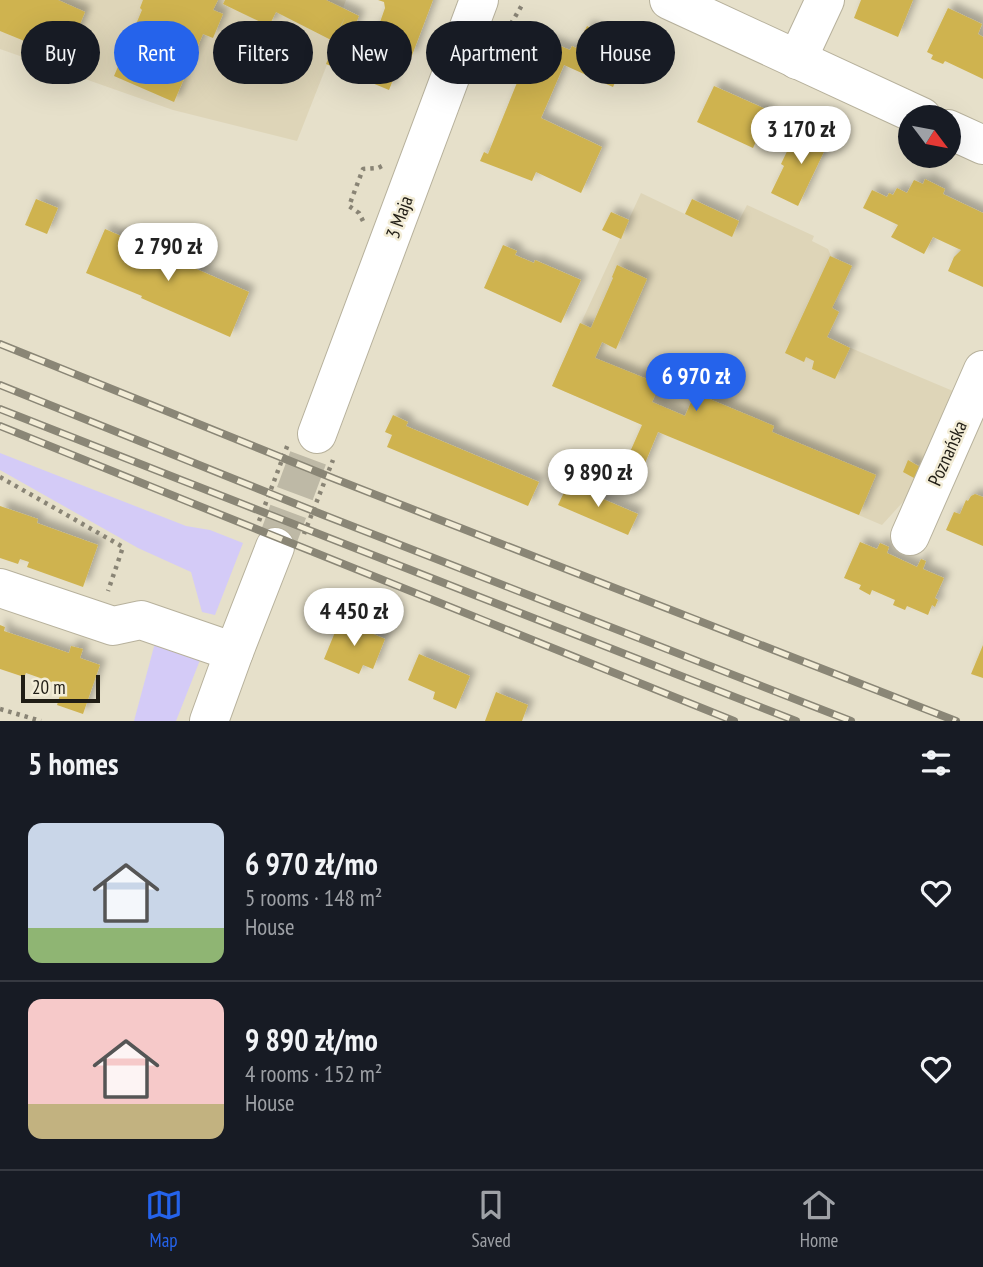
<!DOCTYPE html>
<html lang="en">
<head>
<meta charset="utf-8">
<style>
	body { margin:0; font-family:"PT Sans Narrow",sans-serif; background:#20242c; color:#f1f3f6; height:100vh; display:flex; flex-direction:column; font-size:26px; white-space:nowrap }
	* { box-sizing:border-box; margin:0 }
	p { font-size:23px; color:#9ea1a6 }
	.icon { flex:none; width:38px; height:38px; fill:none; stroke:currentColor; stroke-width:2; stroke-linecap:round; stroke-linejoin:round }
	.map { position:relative; height:721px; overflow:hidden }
	.sheet { display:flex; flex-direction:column; background:#171b24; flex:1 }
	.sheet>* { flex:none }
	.banner { position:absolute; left:21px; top:21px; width:942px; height:63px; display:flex; gap:14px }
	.needle { width:46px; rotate:122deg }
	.fabs { position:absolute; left:898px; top:105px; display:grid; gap:14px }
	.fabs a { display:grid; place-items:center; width:63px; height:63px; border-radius:50%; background:#171b24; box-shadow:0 7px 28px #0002; font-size:35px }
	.scale { position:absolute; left:21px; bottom:18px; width:79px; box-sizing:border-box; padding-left:7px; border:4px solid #201d15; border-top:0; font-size:19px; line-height:24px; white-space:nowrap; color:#201d15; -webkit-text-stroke:5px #f3edd7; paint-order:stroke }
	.price { position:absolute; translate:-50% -60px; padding:0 16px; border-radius:24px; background:#fff; color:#222; font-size:23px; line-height:46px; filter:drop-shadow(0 2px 4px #0008) }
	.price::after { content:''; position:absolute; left:50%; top:42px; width:21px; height:16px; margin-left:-10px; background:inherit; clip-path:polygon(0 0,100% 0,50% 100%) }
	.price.selected { background:#2563eb; color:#fff }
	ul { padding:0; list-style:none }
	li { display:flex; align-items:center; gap:21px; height:175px; padding:0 28px }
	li+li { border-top:2px solid #363941 }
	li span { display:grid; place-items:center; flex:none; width:196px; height:140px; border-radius:14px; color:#555 }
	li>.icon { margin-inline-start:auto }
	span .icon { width:84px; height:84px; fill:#fffc; stroke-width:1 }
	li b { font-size:30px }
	h2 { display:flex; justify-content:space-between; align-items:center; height:84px; padding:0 28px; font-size:30px }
	.chip { padding:0 24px; border-radius:32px; background:#171b24; box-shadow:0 7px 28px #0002; font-size:24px; line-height:63px }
	.chip.selected { background:#2563eb; color:#fff }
	.tab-bar { display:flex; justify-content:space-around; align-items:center; height:98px; border-top:2px solid #363941; background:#171b24; font-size:19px; color:#9ea1a6 }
	.tab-bar a { display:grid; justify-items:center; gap:4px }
	.tab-bar .selected { color:#2563eb }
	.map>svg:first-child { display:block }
	.built { fill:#ded5b8 }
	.green { fill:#d4cbf7 }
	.building { fill:#cfb34f; filter:url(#shadow) }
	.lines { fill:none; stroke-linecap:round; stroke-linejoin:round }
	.minor-tunnel { stroke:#beb9a6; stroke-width:38; stroke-dasharray:38 19; stroke-linecap:butt }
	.minor-casing { stroke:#b7b19c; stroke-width:40 }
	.major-casing { stroke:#b7b19c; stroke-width:40 }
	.path { stroke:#898475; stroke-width:4.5; stroke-dasharray:3.5 5; stroke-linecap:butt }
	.minor { stroke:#fff; stroke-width:38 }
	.major { stroke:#fff; stroke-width:38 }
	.rail-casing { stroke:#8a8676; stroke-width:8 }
	.rail { stroke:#f3edd7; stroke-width:5; stroke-dasharray:16; stroke-linecap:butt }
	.labels { text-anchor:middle; stroke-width:5; stroke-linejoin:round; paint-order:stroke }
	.street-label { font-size:19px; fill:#201d15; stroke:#f3edd7 }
</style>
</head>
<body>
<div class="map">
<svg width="983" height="721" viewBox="0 0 983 721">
	<defs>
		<filter id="shadow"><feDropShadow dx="6" dy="-6" stdDeviation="3.5" flood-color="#0004"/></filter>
	</defs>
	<rect width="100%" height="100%" fill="#e6e0ca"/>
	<!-- built -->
	<g class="built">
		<polygon points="0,0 346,0 343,8 348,11 297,141 173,110 0,49"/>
		<polygon points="641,193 731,236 747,205 814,236 812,241 828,249 831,256 852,266 833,308 839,312 827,338 953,391 912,492 882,525 552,386"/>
	</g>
	<!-- green -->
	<g class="green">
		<polygon points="0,453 186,526 210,530 243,543 215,615 202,612 191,572 138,548 0,470"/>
		<polygon points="156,639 202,655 176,721 134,721"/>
	</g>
	<!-- building -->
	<g class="building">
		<polygon points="0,0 58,0 85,12 66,58 0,31"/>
		<polygon points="143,0 218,0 213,10 223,14 213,38 203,34 174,102 114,76 142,10 140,8"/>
		<polygon points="225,0 326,0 359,16 352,33 349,34 360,38 359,42 368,45 377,24 379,25 385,8 384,2 378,0 433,0 411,58 403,55 389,90 326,64 345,17 333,41 276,12 269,26 223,4"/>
		<polygon points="861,0 913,0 898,37 854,18"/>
		<polygon points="948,8 982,24 978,34 983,37 983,79 945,61 943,64 931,59 933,55 927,52"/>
		<polygon points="587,26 631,47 613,87 564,65 541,118 602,147 581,193 536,172 532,181 480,161 484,152 488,154 536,36 570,50 572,46 576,48"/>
		<polygon points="714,86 770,111 753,148 697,122"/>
		<polygon points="813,126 832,135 798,206 771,193 784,166 781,164 791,143 802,148"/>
		<polygon points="925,179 945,189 943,194 983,213 983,287 948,271 954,257 961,250 933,237 924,254 891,237 898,225 863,208 872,190 887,197 889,193 893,195 897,188 907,193 914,180 923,184"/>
		<polygon points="36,199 58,208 47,234 25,225"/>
		<polygon points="692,199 739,221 732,237 685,214"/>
		<polygon points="611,212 629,220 621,239 602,230"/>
		<polygon points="105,229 249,292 230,337 141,298 142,296 86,273"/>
		<polygon points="503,245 517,251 515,255 534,263 535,260 581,280 561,323 484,288"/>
		<polygon points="830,256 852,266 832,308 839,312 827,337 850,348 835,379 812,369 814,361 806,357 804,362 785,353"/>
		<polygon points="617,265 647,279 616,349 602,342 595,358 652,381 650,385 658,388 652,402 685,416 695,393 774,426 772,432 876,475 859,515 658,432 643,468 626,461 642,425 552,386 580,323 591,328 613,278 612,277"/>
		<polygon points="393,415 408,422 406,426 539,482 528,506 387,447 392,435 385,432"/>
		<polygon points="908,460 920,467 914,478 903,472"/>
		<polygon points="568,484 638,514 628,535 558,505"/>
		<polygon points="975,494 983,497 983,546 946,530 954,512 960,514 966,500 968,501 971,496"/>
		<polygon points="0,506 38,519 37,523 98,545 83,587 27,567 29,562 20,559 18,564 0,558"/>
		<polygon points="860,542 877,549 880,543 889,547 887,553 917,567 921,559 926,561 923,569 944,578 935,598 938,600 935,607 932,605 928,615 907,606 905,610 893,605 895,600 872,590 870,595 859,589 861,585 844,578"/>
		<polygon points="340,620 385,639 373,669 363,665 359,674 324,659"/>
		<polygon points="0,625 5,627 4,631 69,653 71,646 83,649 80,658 100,665 83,714 57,705 63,686 26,673 24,677 0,669"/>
		<polygon points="983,645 983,678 971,674"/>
		<polygon points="419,654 470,676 456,709 433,699 435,692 408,680"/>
		<polygon points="496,692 528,705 522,721 485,721"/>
	</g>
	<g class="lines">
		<!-- minor-tunnel -->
		<polyline class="minor-tunnel" points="275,547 317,434"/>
		<defs>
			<g id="minor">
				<polyline points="797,60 825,0"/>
				<polyline points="317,434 479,0"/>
				<polyline points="910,536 983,370"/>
				<polyline points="0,588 113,626 141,620 234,652"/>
				<polyline points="209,721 234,652 275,547"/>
			</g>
			<g id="major">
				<polyline points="669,0 922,117"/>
				<polyline points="948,129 983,145"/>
			</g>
		</defs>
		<!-- minor casing -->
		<use href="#minor" class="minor-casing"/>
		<!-- major casing -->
		<use href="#major" class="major-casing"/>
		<!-- path -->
		<g class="path">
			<polyline points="498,46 522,5"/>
			<polyline points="363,221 359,213 349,206 363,169 378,168 384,165"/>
			<polyline points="0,477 123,547 108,591"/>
			<polyline points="259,521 288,444"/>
			<polyline points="304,534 333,460"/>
			<polyline points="0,709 41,721"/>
		</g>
		<!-- minor -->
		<use href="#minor" class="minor"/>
		<!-- major -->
		<use href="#major" class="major"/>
		<defs>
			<g id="rail">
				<polyline points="0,344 335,479 956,721"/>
				<polyline points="0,385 321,514 851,721"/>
				<polyline points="0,409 796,721"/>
				<polyline points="0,426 734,721"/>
			</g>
		</defs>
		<!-- rail casing -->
		<use href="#rail" class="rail-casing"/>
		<!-- rail -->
		<use href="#rail" class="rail"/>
	</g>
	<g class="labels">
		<!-- street labels -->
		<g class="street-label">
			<text transform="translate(399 217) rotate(-70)" y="7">3 Maja</text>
			<text transform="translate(947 453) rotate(-66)" y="7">Poznańska</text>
		</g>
	</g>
</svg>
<div class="fabs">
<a><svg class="needle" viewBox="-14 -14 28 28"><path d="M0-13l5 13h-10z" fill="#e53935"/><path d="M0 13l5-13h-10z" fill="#9ea1a6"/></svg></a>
</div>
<div class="scale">20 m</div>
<b class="price" style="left:801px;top:166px">3 170 zł</b>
<b class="price" style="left:168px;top:283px">2 790 zł</b>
<b class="price selected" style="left:696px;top:413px">6 970 zł</b>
<b class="price" style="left:598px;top:509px">9 890 zł</b>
<b class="price" style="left:354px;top:648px">4 450 zł</b>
<div class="banner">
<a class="chip">Buy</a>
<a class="chip selected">Rent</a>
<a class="chip">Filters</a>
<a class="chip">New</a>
<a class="chip">Apartment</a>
<a class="chip">House</a>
</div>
</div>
<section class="sheet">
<h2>5 homes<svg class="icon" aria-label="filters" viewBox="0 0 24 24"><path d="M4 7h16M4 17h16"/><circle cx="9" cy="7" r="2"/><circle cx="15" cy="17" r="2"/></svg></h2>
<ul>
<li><span style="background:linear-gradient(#c9d6e8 75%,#8fb573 0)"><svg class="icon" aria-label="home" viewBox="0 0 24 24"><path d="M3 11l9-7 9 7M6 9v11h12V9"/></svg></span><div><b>6 970 zł/mo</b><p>5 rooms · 148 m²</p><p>House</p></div><svg class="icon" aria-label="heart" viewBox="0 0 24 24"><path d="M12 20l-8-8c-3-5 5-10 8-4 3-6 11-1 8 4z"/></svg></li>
<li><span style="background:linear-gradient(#f6c9c9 75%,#c2b280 0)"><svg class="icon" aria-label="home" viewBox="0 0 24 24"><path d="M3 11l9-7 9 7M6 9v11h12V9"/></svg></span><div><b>9 890 zł/mo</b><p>4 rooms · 152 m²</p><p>House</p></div><svg class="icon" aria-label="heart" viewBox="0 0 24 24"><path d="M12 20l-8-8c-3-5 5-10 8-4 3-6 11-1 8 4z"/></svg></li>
</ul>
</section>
<nav class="tab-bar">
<a class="selected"><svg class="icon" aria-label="map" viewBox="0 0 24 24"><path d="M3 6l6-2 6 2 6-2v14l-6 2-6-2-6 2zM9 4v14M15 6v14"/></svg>Map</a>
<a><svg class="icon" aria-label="saved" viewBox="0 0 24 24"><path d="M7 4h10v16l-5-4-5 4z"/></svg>Saved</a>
<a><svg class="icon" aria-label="home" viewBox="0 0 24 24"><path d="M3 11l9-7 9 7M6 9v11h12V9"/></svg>Home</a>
</nav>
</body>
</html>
